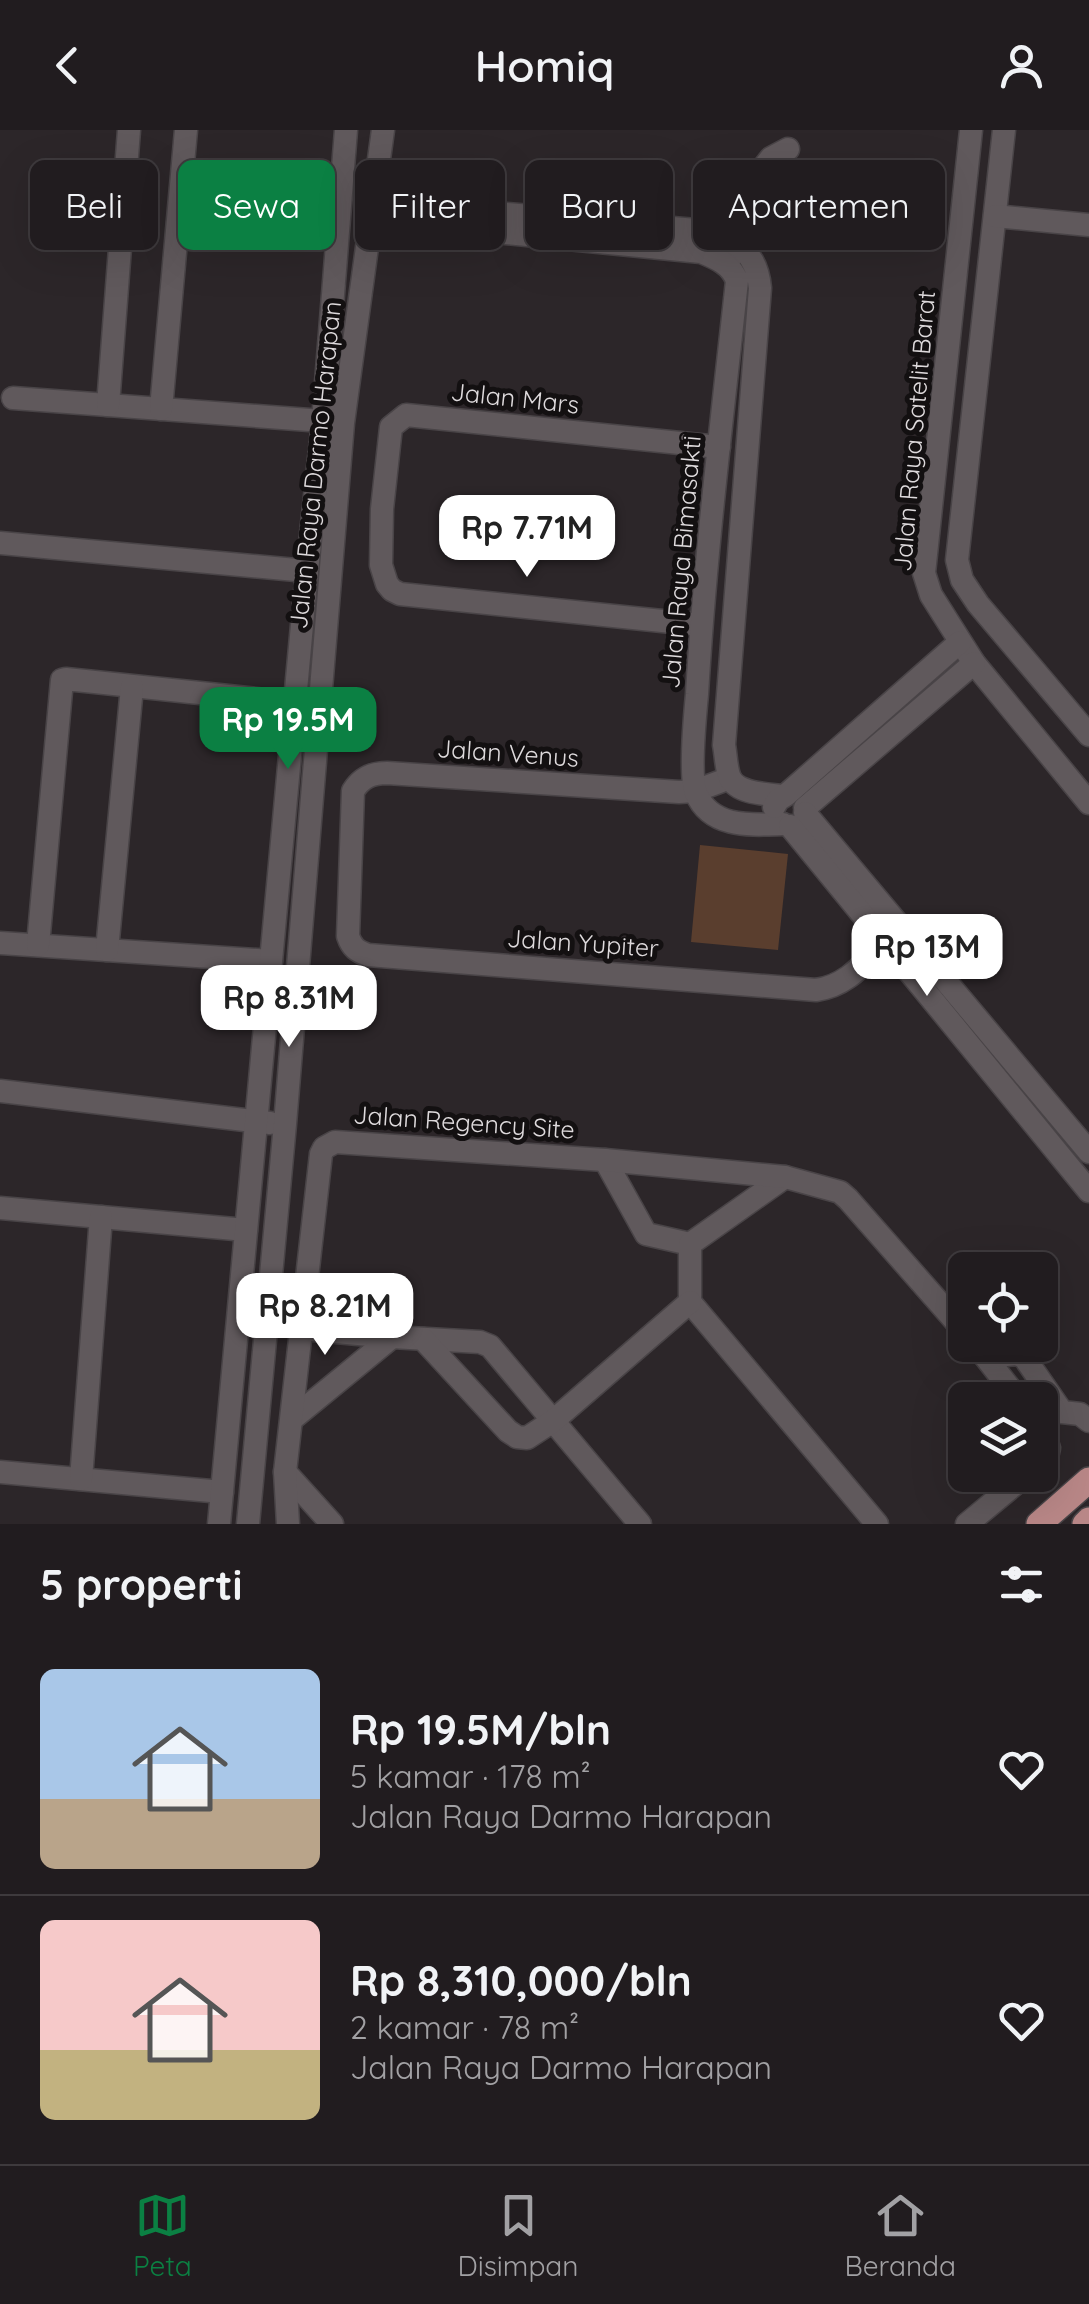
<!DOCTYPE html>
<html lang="id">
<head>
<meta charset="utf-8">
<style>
	body { margin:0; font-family:Quicksand,sans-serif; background:#2d292c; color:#f1f3f6; height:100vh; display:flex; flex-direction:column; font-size:38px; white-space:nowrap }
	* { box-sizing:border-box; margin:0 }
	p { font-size:32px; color:#a2a1a4 }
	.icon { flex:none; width:55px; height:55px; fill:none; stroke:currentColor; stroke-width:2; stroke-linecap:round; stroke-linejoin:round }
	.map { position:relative; height:1394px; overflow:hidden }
	.details { display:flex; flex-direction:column; background:#211c1f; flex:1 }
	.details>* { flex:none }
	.top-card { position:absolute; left:30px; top:30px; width:1030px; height:90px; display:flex; gap:20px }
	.fabs { position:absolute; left:948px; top:1122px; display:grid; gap:20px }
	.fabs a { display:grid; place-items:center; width:110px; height:110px; border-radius:15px; background:#211c1f; box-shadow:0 10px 40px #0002,0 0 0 2px #3e3a3d; font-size:50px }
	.price { position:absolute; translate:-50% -85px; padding:0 22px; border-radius:20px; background:#fff; color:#222; font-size:32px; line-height:65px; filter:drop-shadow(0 2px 5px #0008) }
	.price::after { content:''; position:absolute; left:50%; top:60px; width:30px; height:22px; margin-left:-15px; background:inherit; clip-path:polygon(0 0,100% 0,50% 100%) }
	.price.selected { background:#0b8043; color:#fff }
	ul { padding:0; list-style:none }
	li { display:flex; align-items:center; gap:30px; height:250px; padding:0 40px }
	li+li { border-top:2px solid #3e3a3d }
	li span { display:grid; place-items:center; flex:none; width:280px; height:200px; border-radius:15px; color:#555 }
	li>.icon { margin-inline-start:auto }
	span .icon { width:120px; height:120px; fill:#fffc; stroke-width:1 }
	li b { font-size:42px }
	h2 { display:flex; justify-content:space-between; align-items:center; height:120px; padding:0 40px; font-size:42px }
	.pill { padding:0 35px; border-radius:15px; background:#211c1f; box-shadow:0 10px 40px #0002,0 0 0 2px #3e3a3d; font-size:35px; line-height:90px }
	.pill.selected { background:#0b8043; color:#fff }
	header { display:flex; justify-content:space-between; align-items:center; height:130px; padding:0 40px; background:#211c1f; font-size:45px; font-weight:600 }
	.menu { display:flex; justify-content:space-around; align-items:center; height:140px; border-top:2px solid #3e3a3d; background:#211c1f; font-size:28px; color:#a2a1a4 }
	.menu a { display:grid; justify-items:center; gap:5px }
	.menu .selected { color:#0b8043 }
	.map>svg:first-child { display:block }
	.green { fill:#5a3e2e }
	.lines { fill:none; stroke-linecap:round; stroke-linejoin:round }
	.minor-casing { stroke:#494447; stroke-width:25 }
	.major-casing { stroke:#494447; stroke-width:28 }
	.minor { stroke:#60595c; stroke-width:22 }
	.major { stroke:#b98787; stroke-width:25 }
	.labels { text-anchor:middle; stroke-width:10; stroke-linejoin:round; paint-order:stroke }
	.street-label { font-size:25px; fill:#dedadc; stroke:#131011 }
</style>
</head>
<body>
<header><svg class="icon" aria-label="back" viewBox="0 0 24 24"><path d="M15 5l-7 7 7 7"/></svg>Homiq<svg class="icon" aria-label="person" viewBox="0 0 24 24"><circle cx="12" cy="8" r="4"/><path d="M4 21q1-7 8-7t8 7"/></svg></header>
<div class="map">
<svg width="1089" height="1394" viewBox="0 0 1089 1394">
	<rect width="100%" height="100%" fill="#2c2629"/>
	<!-- green -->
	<polygon class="green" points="700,715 788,724 778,820 691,812"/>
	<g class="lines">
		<defs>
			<g id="minor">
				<polyline points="971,0 924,443 931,465 974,533 1089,673"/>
				<polyline points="1004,0 957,430 962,450 978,474 1089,605"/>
				<polyline points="995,86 1089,95"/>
				<polyline points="730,128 739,115 757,68 764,37 771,28 788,19"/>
				<polyline points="13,268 323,291"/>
				<polyline points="108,275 129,0"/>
				<polyline points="161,279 186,0"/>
				<polyline points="0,413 307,441"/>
				<polyline points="701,495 400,464 392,460 387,454 381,435 382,379 391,297 406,285 719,317"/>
				<path d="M730,648L695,661L679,662L387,643C371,643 361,648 353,661L348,806C352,818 357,821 368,825L816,860C847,856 864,833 886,812"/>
				<path d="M783,666C767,664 738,664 730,648C726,639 726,625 724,615L760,158C757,123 739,113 708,101L447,79L440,82L439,90L444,97L701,122C716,128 732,135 737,151C722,289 705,426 697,564C695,585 689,646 696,663C711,699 752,695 783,694"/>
				<polyline points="774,677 778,670 786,665 960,512"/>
				<polyline points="805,678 974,533"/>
				<polyline points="805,683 1089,1022"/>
				<polyline points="790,696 1089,1061"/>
				<polyline points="0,813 271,831"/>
				<polyline points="38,815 62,550 66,549 295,573"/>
				<polyline points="107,820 132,557"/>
				<polyline points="0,961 270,993"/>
				<polyline points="605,1030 646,1104 690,1114"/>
				<polyline points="785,1047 690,1114 690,1172 877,1394"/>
				<polyline points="0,1078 246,1100"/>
				<polyline points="302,1199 392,1207 480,1212 490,1216 640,1394"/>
				<polyline points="423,1209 508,1301 517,1307 527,1308 553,1291 690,1172"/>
				<polyline points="976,1215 1019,1270"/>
				<polyline points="987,1227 1016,1224 1024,1227 1062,1282 1080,1284 1089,1291"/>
				<polyline points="292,1289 392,1207"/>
				<polyline points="1040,1298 1049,1318 1047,1327 1040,1333"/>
				<polyline points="0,1342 222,1362"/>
				<polyline points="285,1342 332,1394"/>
				<polyline points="81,1349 101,1087"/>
				<polyline points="219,1394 307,441 323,291 346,0"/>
				<polyline points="248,1394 285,994 343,293 383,0"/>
				<polyline points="288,1394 285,1342 321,1024 324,1018 335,1012 605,1030 785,1047 840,1062 848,1069 965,1202"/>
				<polyline points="967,1394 1026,1345"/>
			</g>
			<g id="major">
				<polyline points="1039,1394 1089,1350"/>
				<polyline points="1085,1394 1089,1390"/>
			</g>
		</defs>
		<!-- minor casing -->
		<use href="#minor" class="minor-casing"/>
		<!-- major casing -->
		<use href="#major" class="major-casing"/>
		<!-- minor -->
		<use href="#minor" class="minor"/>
		<!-- major -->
		<use href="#major" class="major"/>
	</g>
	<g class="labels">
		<!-- street labels -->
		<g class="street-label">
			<text transform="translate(515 268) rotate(6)" y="9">Jalan Mars</text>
			<text transform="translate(914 301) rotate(-85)" y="9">Jalan Raya Satelit Barat</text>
			<text transform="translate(315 335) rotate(-84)" y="9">Jalan Raya Darmo Harapan</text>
			<text transform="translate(681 432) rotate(-85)" y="9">Jalan Raya Bimasakti</text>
			<text transform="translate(508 623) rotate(4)" y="9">Jalan Venus</text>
			<text transform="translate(583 813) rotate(4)" y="9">Jalan Yupiter</text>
			<text transform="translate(464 992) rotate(4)" y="9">Jalan Regency Site</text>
		</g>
	</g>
</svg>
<div class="fabs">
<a><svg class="icon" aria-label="locate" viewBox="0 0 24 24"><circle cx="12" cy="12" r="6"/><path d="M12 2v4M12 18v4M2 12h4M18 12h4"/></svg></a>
<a><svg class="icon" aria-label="layers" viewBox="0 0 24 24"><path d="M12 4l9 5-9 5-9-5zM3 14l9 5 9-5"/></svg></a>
</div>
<b class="price" style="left:527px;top:450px">Rp 7.71M</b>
<b class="price selected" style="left:288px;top:642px">Rp 19.5M</b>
<b class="price" style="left:927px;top:869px">Rp 13M</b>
<b class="price" style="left:289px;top:920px">Rp 8.31M</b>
<b class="price" style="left:325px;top:1228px">Rp 8.21M</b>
<div class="top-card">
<a class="pill">Beli</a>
<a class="pill selected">Sewa</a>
<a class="pill">Filter</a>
<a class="pill">Baru</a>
<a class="pill">Apartemen</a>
</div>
</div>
<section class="details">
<h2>5 properti<svg class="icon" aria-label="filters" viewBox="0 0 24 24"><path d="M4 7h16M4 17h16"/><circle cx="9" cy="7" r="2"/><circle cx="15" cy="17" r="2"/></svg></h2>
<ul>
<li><span style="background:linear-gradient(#a9c7e8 65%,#b9a48a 0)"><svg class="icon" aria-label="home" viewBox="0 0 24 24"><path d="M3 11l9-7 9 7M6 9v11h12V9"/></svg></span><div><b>Rp 19.5M/bln</b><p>5 kamar · 178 m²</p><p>Jalan Raya Darmo Harapan</p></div><svg class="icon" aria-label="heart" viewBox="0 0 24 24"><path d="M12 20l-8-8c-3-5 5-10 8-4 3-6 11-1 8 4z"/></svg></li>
<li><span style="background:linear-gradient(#f6c9c9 65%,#c2b280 0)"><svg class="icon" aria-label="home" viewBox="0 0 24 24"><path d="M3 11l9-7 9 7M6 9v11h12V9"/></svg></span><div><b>Rp 8,310,000/bln</b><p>2 kamar · 78 m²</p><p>Jalan Raya Darmo Harapan</p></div><svg class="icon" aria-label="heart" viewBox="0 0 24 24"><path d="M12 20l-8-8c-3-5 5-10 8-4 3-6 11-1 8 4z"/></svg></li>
</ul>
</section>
<nav class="menu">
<a class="selected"><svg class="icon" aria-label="map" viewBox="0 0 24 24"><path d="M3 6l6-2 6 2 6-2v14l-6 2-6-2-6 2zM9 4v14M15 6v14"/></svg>Peta</a>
<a><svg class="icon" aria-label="saved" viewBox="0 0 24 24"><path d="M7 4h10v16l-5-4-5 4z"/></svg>Disimpan</a>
<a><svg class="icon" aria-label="home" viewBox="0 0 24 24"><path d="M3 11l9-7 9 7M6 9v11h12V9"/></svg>Beranda</a>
</nav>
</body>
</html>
